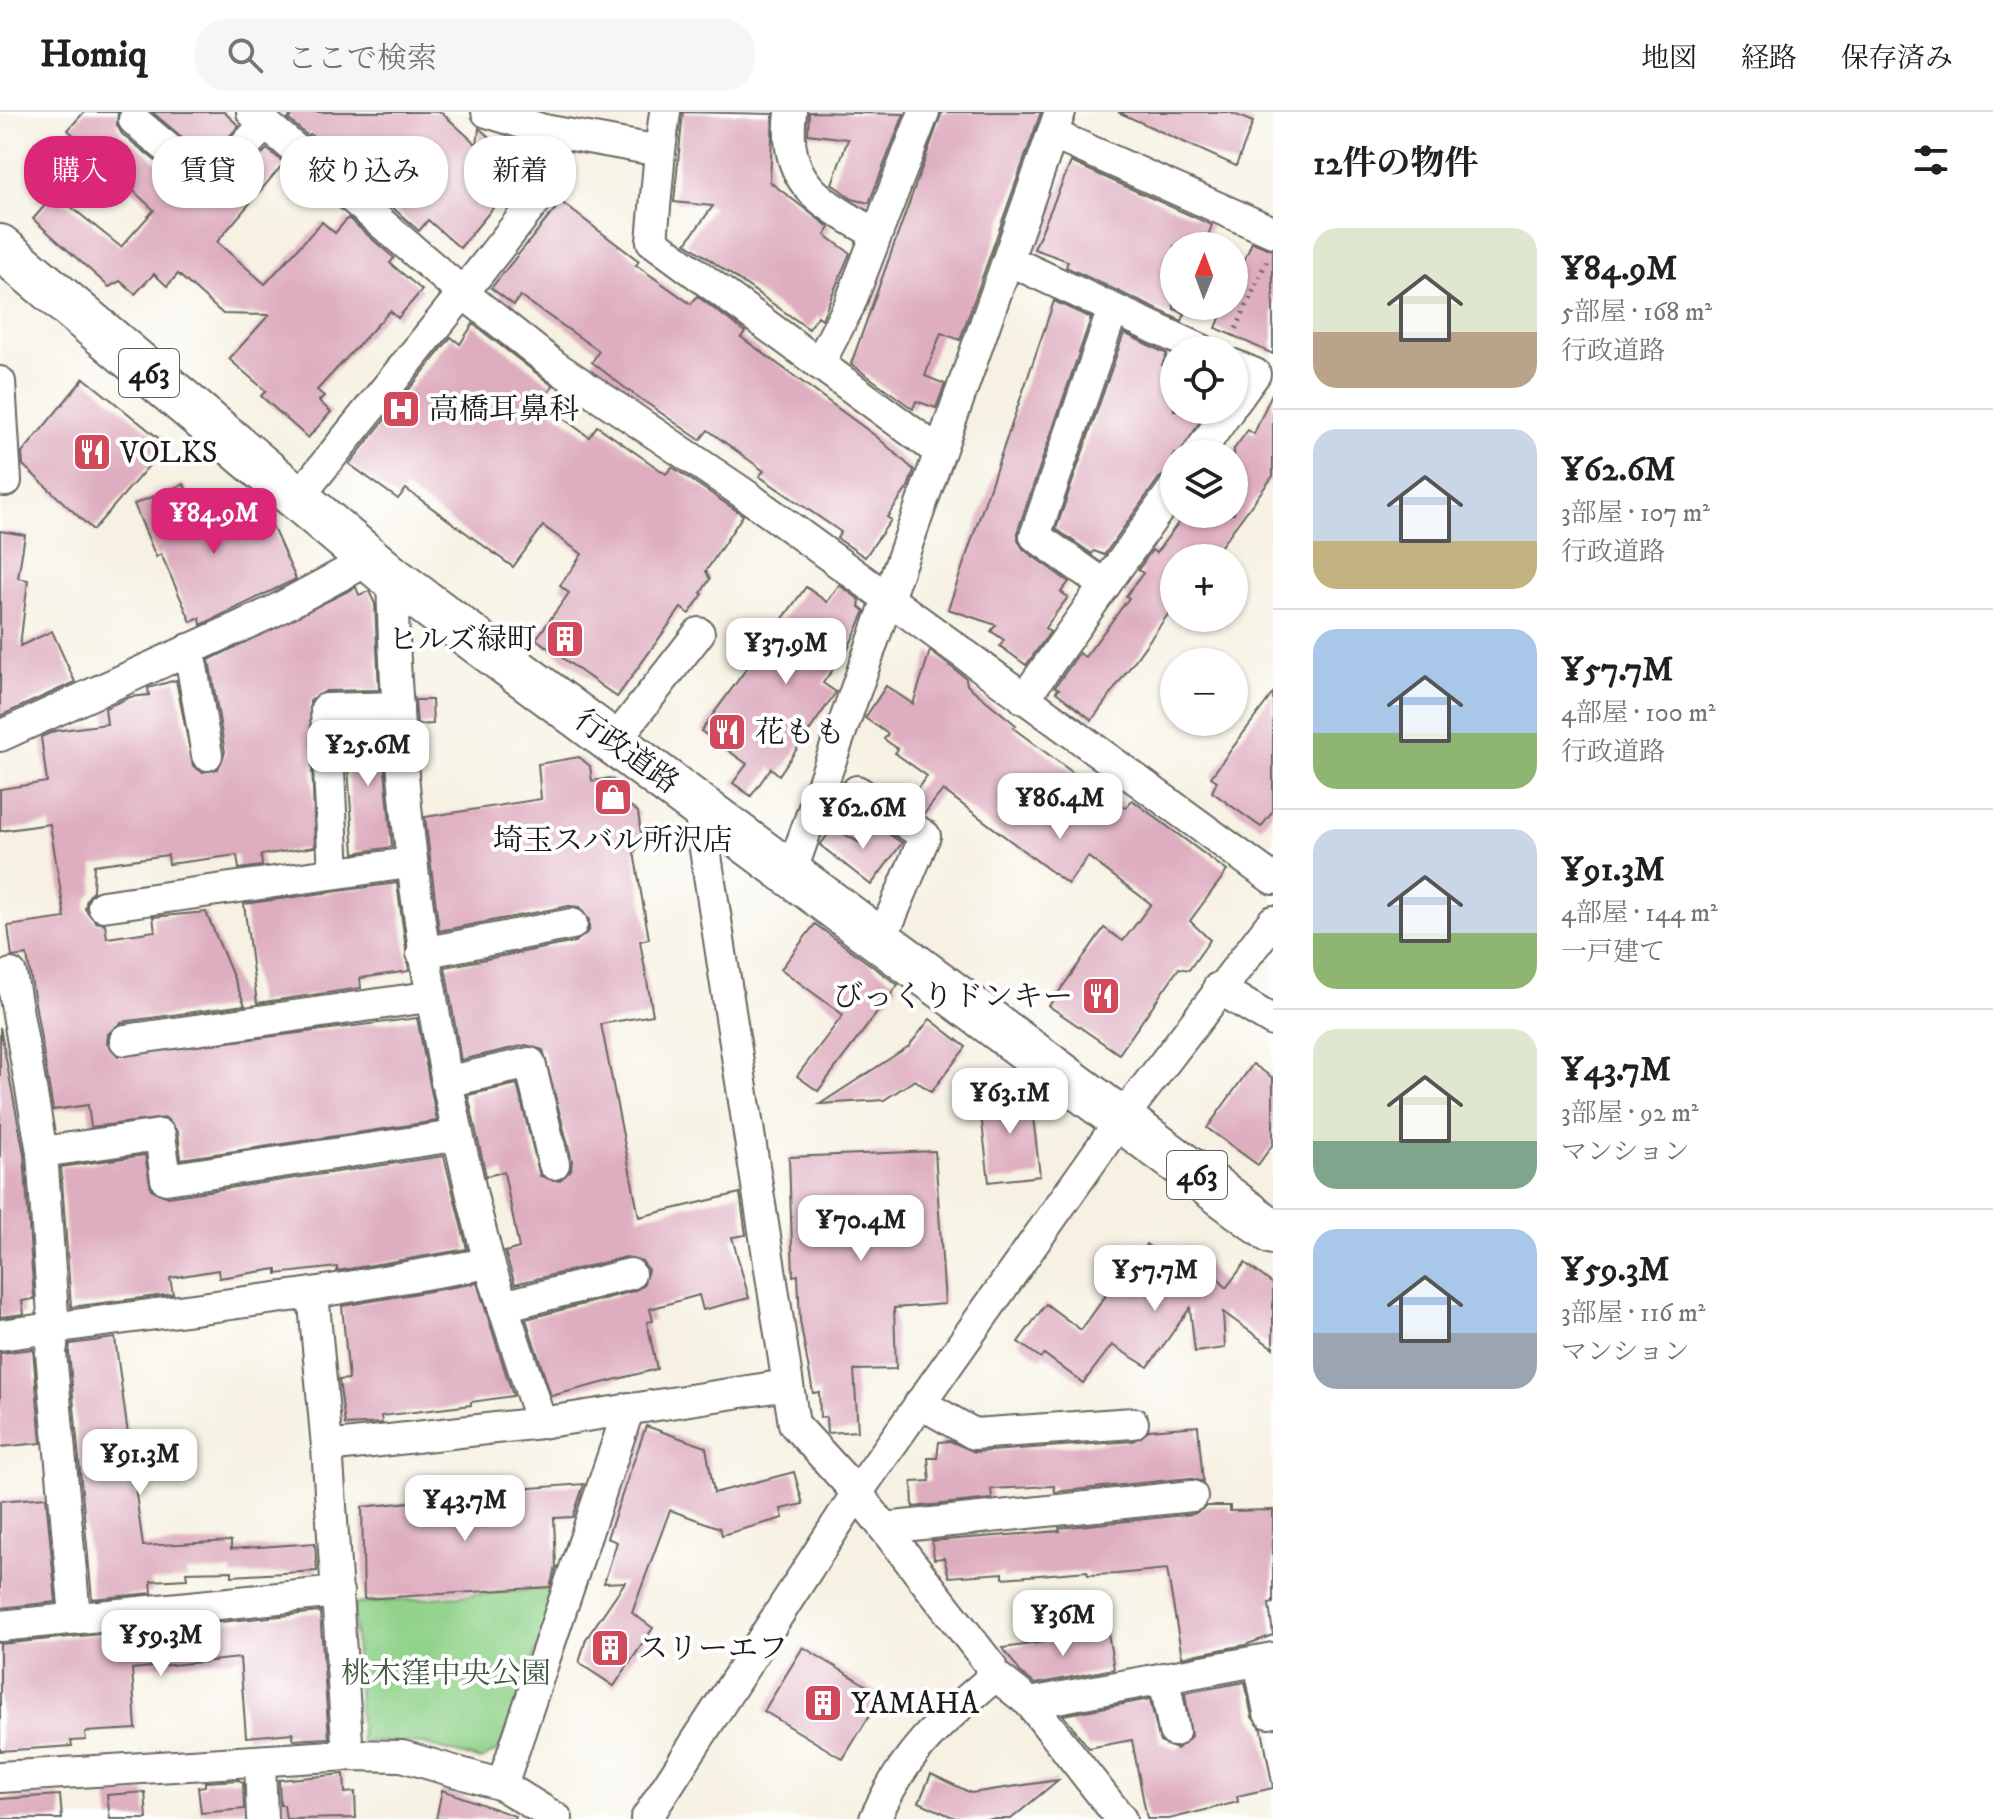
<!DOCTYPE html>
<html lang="ja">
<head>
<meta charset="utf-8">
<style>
	body { margin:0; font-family:"IM FELL DW Pica","Noto Serif JP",serif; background:#f6f6f6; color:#202124; height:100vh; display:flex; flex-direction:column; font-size:30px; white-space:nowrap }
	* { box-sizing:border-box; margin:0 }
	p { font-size:26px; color:#757577 }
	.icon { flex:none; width:44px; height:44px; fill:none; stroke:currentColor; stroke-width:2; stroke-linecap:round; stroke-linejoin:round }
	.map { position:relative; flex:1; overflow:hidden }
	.details { display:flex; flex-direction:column; background:#fff; width:720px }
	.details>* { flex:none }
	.banner { position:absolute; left:24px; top:24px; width:760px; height:72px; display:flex; gap:16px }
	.needle { width:52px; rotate:1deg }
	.tools { position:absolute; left:1160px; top:120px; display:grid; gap:16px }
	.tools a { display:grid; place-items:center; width:88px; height:88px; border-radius:50%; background:#fff; box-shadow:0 2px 6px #0004; font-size:40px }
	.price { position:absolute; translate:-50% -68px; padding:0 18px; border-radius:16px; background:#fff; color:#222; font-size:26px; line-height:52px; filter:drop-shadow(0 2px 4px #0008) }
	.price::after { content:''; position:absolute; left:50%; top:48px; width:24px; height:18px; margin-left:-12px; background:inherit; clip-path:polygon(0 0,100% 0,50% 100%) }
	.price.current { background:#db2777; color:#fff }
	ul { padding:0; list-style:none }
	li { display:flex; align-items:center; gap:24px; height:200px; padding:0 40px }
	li+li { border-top:2px solid #e0e0e0 }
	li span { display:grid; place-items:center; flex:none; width:224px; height:160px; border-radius:24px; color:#555 }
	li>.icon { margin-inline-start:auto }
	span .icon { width:96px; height:96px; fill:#fffc; stroke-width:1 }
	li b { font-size:34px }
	h2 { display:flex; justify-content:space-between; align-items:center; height:96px; padding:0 40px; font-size:34px }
	.pill { padding:0 28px; border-radius:32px; background:#fff; box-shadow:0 2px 6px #0004; font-size:28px; line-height:72px }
	.pill.current { background:#db2777; color:#fff }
	header { display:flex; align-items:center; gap:48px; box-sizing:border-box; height:112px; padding:0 40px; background:#fff; border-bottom:2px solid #e0e0e0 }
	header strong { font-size:38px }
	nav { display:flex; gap:44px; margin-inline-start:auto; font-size:28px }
	.search { width:560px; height:72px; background:#f6f6f6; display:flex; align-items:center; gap:20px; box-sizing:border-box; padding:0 28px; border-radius:32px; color:#757577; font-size:30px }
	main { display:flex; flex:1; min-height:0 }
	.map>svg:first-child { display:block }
	.green { fill:#92d38b; stroke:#577854; stroke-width:2 }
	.building { fill:#deadbf }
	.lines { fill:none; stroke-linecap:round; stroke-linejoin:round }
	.minor-casing { stroke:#686761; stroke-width:34 }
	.highway-casing { stroke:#686761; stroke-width:48 }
	.path { stroke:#686761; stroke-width:5; stroke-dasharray:2 6; stroke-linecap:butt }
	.minor { stroke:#fff; stroke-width:30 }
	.highway { stroke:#fff; stroke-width:44 }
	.labels { text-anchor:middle; stroke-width:8; stroke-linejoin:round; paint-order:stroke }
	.shield { fill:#fff; stroke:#606060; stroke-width:2 }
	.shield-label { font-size:28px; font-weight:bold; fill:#1c1c1c }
	.poi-label { font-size:30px; fill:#1c1c1c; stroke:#fff; text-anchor:start }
	.street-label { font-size:30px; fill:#1c1c1c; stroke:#fff }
	.park-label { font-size:30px; fill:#455c43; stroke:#fff }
</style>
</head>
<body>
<header>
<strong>Homiq</strong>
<div class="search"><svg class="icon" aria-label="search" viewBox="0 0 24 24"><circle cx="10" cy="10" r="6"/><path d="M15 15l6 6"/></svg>ここで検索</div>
<nav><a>地図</a><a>経路</a><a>保存済み</a></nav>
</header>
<main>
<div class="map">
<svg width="1273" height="1707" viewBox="0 0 1273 1707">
	<rect width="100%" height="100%" fill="#fff"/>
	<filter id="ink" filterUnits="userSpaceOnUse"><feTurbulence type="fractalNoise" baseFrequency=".0125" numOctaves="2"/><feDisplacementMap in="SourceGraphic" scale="16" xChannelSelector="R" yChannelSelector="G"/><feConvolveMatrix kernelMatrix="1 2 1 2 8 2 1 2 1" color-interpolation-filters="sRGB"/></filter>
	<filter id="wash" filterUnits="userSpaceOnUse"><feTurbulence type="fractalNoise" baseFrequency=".006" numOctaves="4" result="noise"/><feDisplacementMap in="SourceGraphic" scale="32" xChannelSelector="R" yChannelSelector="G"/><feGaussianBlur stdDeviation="1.8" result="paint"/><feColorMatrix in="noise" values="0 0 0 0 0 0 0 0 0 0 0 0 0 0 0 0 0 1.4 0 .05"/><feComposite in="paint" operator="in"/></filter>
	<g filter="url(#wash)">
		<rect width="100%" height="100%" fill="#f6f1e2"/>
		<!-- green -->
		<polygon class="green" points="561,1476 499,1638 481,1648 423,1632 361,1629 353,1492"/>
		<g id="blocks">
			<!-- building -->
			<g class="building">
				<polygon points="84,0 118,0 117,13 122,22 206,89 223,84 267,37 284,51 217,130 265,172 322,110 335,121 348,106 394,146 390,151 422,178 398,206 390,199 317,278 324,284 319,289 331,300 308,326 261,284 266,279 229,247 269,203 223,202 178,162 167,174 154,162 135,182 120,169 109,175 33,107 55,82 121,135 154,98 68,18"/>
				<polygon points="152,0 224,0 239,14 208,47"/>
				<polygon points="285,0 441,0 477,33 479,16 522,54 521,62 460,136 428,108 419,119 310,22 308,24 288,7 291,5"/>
				<polygon points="683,0 773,2 770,70 830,116 825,123 850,141 822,207 818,204 809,217 686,131 713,94 674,90"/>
				<polygon points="809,0 904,2 869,91 852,87 832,72 848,27 808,22"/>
				<polygon points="942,0 1041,0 960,228 941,221 925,264 945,272 936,296 916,289 913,297 851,252"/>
				<polygon points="1118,0 1229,0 1253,10 1236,54"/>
				<polygon points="1071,50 1212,113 1204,134 1174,134 1174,197 1185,201 1182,209 1066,155 1068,149 1034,137"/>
				<polygon points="561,90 639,149 636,153 691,192 697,184 745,220 741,225 877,325 914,358 908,375 887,405 891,408 865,445 837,426 841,420 759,364 764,359 708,318 700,328 625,276 592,250 599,239 520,184 514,193 491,176"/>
				<polygon points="1252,130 1273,138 1273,242 1216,216 1225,194 1234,194 1234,173"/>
				<polygon points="1054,189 1091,206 1018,418 1018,429 1024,438 1069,470 1061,480 1068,485 1045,516 1050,520 1026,553 1000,534 1004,528 991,519 996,513 948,497"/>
				<polygon points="473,212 553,274 541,290 589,325 597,314 666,362 672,355 743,403 706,459 710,467 701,481 703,482 689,502 681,496 617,585 536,527 569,481 560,474 582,442 543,414 513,455 406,377 398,387 349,352 451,225 460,232"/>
				<polygon points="1124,221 1167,242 1162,253 1174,258 1174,298 1207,298 1180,342 1174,342 1171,359 1159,366 1104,443 1094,439 1092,442 1056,417"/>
				<polygon points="84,266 167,333 93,418 23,353 22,341"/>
				<polygon points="1273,279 1273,364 1212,446 1174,446 1174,494 1092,608 1056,580 1059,577 1055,575 1079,541 1085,545 1129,486 1126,484 1143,461 1138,458 1152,438 1156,441 1185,402 1234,402 1234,337 1248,318 1254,322"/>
				<polygon points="184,372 206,424 265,398 296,467 201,513 200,506 191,510 161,442 156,445 134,392"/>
				<polygon points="0,419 25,423 18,466 28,468 20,534 52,519 75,570 0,604"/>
				<polygon points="839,473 860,488 859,494 865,499 848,537 823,571 836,580 779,663 771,656 751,684 733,671 747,652 701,619 806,475 827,490"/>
				<polygon points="356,475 359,483 369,479 375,492 379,578 326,579 310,589 315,735 261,743 262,754 239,757 237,743 169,752 168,743 94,753 93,779 87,787 85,797 96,810 105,812 107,826 155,819 153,805 206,800 245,893 122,910 108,922 107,931 118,944 417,906 437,1009 181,1047 178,1020 166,1006 91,1015 88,993 53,998 27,843 12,845 8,814 65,806 50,712 0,719 0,677 47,670 41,625 55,619 107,612 105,596 130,585 149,583 148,576 176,568 193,654 202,660 218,657 225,640 209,548"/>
				<polygon points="930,539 966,566 967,573 1016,613 1013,616 1092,675 1094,673 1126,696 1132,688 1227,759 1190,809 1210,828 1189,858 1179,856 1119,942 1049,894 1104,816 1123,829 1151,792 1088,745 1068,772 943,678 924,702 907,690 927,664 895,641 898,637 884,627 888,622 865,606 886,574 913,592"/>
				<polygon points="1273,581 1273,699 1261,715 1212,680 1217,669 1211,665"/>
				<polygon points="415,588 432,588 433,612 417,613"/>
				<polygon points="381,613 392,735 354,741 345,614"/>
				<polygon points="579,645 590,654 592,669 610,666 623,675 625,690 638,700 642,729 634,740 649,827 640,829 653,903 601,912 639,1105 740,1081 746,1123 732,1125 749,1186 703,1198 699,1183 650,1197 653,1209 647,1210 657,1257 551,1284 526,1207 634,1179 643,1174 648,1158 642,1149 626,1145 515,1172 505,1140 519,1136 504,1060 486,1064 468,983 517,972 540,1064 559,1069 571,1058 572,1048 543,938 526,933 461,948 445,855 575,830 589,819 589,808 579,795 569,794 439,819 425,705 541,687 538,652"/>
				<polygon points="874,712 902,731 871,773 820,733 833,716 860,731"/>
				<polygon points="397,771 409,859 360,866 361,876 257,891 244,792"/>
				<polygon points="815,812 898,873 818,979 797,964 843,903 781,857"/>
				<polygon points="930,907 966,935 931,980 915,968 884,988 820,992 909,934"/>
				<polygon points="0,915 24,1042 34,1187 22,1189 24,1202 0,1205"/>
				<polygon points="1253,952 1273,966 1273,1032 1258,1053 1207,1016"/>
				<polygon points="1030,979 1040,1064 989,1070 979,985"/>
				<polygon points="935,1039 945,1192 894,1196 896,1257 854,1258 858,1319 827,1321 826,1305 820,1305 819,1280 813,1281 800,1209 798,1163 793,1164 789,1045"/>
				<polygon points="145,1043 151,1077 168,1085 444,1044 467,1137 337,1159 337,1155 277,1162 277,1157 219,1166 218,1158 170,1166 173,1182 71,1195 61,1055"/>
				<polygon points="1146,1132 1175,1152 1183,1140 1191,1146 1202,1146 1226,1176 1245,1151 1273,1172 1273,1236 1223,1200 1225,1236 1195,1240 1190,1196 1148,1255 1112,1233 1083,1271 1044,1242 1041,1246 1018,1230 1046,1192 1081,1218 1140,1136 1143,1138"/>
				<polygon points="477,1171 513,1284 471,1290 471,1293 381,1304 382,1311 345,1313 339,1268 349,1267 342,1194"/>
				<polygon points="115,1226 143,1434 231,1429 231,1437 315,1431 317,1459 232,1464 232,1459 186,1460 187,1467 151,1469 152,1481 92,1487 69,1241 70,1232"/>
				<polygon points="33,1237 41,1331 0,1335 0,1241"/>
				<polygon points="646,1314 706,1335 714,1381 794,1360 803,1392 781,1397 783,1406 722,1423 720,1416 670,1398 632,1501 653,1516 614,1574 579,1551 586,1527 625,1470 604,1471 617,1430 607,1426"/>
				<polygon points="1198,1314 1203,1370 1190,1366 1055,1380 1054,1374 991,1377 992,1387 913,1395 912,1370 930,1369 928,1346 937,1346 939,1330 950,1329 975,1340 1134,1329 1149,1318"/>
				<polygon points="584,1372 573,1405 554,1406 556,1455 550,1475 364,1487 362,1395 487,1382 487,1379"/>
				<polygon points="46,1385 56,1490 0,1496 0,1389"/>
				<polygon points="1207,1394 1230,1394 1230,1399 1273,1398 1273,1491 1269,1492 1273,1523 1245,1533 1182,1545 1167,1457 1117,1462 1088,1463 1087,1459 1003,1466 1003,1461 949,1465 944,1446 934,1447 932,1429 1060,1419 1059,1416 1194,1402"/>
				<polygon points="320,1500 329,1626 293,1628 293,1621 246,1625 240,1546 132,1557 136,1617 85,1620 86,1628 71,1629 72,1634 0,1639 0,1532"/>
				<polygon points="1108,1521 1114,1557 1035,1572 1021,1561 1003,1536"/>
				<polygon points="803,1535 882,1583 843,1647 764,1599"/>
				<polygon points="1245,1570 1252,1605 1262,1618 1273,1676 1237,1684 1238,1690 1169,1707 1147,1707 1132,1628 1089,1636 1063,1603 1150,1587 1160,1630 1177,1637 1191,1624 1185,1581"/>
				<polygon points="344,1662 345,1681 355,1680 356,1706 286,1707 284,1693 280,1693 279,1668"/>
				<polygon points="931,1662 971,1681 1058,1668 1011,1707 957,1707 919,1690"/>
				<polygon points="239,1668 243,1671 244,1697 201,1701 198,1675 205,1674 205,1670"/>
				<polygon points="442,1678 515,1704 514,1707 436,1707"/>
				<polygon points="145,1680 147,1707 110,1707 107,1683"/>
				<polygon points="60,1683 62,1707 0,1707 0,1687"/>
			</g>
		</g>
	</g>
	<g filter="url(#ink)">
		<use href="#blocks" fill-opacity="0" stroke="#686761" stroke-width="2"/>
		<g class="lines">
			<defs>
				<g id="minor">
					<polyline points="252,0 463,181 537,87 544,18"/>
					<polyline points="487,0 544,18 660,39 665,0"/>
					<path d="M791,0C782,71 820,90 876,122"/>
					<polyline points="134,8 210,72 265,12"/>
					<polyline points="1052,22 1273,120"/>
					<polyline points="660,39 652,129 938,339"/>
					<polyline points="1008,148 1202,238"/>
					<polyline points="819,252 849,194 924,0"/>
					<polyline points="1234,253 1255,262 1234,291"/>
					<polyline points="0,270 6,369 0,368"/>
					<polyline points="1198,342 1229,298"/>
					<polyline points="297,387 463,181 555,254 743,381 1273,767"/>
					<path d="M392,466C397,701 429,924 489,1151"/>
					<polyline points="1105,473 1035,424 1113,197"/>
					<polyline points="189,537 207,643"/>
					<polyline points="1024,587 1174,376"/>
					<polyline points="0,624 272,500 354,456 367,445"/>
					<polyline points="614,630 699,521"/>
					<polyline points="816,690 842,700 857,679 925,724 891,805 878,825"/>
					<path d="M698,692L794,1312L857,1381L991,1554L989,1569C936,1614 904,1641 875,1707"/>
					<polyline points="334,761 326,597 398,595"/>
					<polyline points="791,761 1060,0"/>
					<polyline points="103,794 409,751"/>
					<polyline points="422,841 572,812"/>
					<polyline points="11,862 42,1040"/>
					<polyline points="1218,876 1273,909"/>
					<polyline points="125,928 428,885"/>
					<polyline points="446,970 530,951 554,1052"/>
					<polyline points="503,1194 630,1162"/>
					<polyline points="0,1223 313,1181"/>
					<polyline points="920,1291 974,1322 1133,1311"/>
					<polyline points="541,1311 489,1151 313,1181 327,1335 541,1311 787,1273"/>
					<polyline points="327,1335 348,1643"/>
					<polyline points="884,1416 1192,1384"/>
					<polyline points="75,1504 51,1241 54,1218 42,1040 160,1023 166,1067 455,1024"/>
					<polyline points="0,1514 338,1480"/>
					<polyline points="1259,1549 1269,1601"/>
					<polyline points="991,1560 1030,1591 1121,1707"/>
					<polyline points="1164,1566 1174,1619"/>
					<polyline points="1030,1591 1273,1546"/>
					<polyline points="260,1649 262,1707"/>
					<polyline points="0,1665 348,1643 402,1644 502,1673 557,1707"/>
					<polyline points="502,1673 629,1296"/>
					<polyline points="646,1707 857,1381 1122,1006 1273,809"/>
				</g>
				<polyline id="highway" points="0,135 392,466 1273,1120"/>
			</defs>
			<!-- minor casing -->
			<use href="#minor" class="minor-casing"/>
			<!-- highway casing -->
			<use href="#highway" class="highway-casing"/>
			<!-- path -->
			<polyline class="path" points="1233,224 1268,145"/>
			<!-- minor -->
			<use href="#minor" class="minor"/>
			<!-- highway -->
			<use href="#highway" class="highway"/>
		</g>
	</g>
	<!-- icons -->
	<defs>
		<symbol id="hospital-square" viewBox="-11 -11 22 22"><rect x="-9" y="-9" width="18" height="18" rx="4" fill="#d1495b" stroke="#fff"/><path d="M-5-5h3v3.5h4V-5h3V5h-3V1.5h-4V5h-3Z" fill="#fff"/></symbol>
		<symbol id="restaurant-square" viewBox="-11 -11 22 22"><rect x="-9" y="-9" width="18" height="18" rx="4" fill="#d1495b" stroke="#fff"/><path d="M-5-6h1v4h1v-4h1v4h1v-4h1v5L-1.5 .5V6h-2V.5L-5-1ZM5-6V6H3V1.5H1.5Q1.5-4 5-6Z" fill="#fff"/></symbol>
		<symbol id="building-square" viewBox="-11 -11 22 22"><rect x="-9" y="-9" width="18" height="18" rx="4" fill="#d1495b" stroke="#fff"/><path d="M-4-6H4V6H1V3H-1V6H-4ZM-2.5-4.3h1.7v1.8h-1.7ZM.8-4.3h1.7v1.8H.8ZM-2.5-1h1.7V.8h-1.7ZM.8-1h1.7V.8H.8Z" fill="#fff"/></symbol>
		<symbol id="shop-square" viewBox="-11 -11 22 22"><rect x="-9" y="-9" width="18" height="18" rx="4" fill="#d1495b" stroke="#fff"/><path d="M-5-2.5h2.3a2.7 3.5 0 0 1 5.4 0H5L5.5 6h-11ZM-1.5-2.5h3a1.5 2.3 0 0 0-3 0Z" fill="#fff"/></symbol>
	</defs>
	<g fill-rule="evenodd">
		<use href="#hospital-square" x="379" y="275" width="44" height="44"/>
		<use href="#restaurant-square" x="70" y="318" width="44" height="44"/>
		<use href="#building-square" x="543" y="505" width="44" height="44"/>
		<use href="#restaurant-square" x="705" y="598" width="44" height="44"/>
		<use href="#shop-square" x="591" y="663" width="44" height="44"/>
		<use href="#restaurant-square" x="1079" y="862" width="44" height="44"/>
		<use href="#building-square" x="588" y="1514" width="44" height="44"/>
		<use href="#building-square" x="801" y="1569" width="44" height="44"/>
	</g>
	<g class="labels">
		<!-- shield labels -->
		<g class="shield">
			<rect x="119" y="237" width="60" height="48" rx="6"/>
			<rect x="1167" y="1039" width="60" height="48" rx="6"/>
		</g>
		<g class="shield-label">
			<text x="149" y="271">463</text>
			<text x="1197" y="1073">463</text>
		</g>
		<!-- poi labels -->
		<g class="poi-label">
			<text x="429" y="307">高橋耳鼻科</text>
			<text x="120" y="350">VOLKS</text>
			<text x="537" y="537" text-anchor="end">ヒルズ緑町</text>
			<text x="755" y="630">花もも</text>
			<text x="613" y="738" text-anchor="middle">埼玉スバル所沢店</text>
			<text x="1073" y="894" text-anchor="end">びっくりドンキー</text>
			<text x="638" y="1546">スリーエフ</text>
			<text x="851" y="1601">YAMAHA</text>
		</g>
		<!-- street labels -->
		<g class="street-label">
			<text transform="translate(627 639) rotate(36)" y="10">行政道路</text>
		</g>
		<!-- park labels -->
		<g class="park-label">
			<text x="446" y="1571">桃木窪中央公園</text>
		</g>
	</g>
</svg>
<div class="tools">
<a><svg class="needle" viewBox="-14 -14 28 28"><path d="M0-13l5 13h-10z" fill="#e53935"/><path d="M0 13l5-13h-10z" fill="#757577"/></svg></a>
<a><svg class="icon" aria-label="locate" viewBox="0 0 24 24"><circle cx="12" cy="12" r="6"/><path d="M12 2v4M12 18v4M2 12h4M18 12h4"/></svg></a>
<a><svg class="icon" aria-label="layers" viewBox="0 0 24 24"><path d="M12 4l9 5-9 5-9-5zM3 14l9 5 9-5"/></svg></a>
<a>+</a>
<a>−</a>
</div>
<b class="price current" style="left:214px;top:444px">¥84.9M</b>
<b class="price" style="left:786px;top:574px">¥37.9M</b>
<b class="price" style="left:368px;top:676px">¥25.6M</b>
<b class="price" style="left:1060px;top:729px">¥86.4M</b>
<b class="price" style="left:863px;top:739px">¥62.6M</b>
<b class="price" style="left:1010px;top:1024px">¥63.1M</b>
<b class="price" style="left:861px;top:1151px">¥70.4M</b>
<b class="price" style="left:1155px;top:1201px">¥57.7M</b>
<b class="price" style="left:140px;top:1385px">¥91.3M</b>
<b class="price" style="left:465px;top:1431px">¥43.7M</b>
<b class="price" style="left:1063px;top:1546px">¥36M</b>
<b class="price" style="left:161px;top:1566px">¥59.3M</b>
<div class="banner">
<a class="pill current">購入</a>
<a class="pill">賃貸</a>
<a class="pill">絞り込み</a>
<a class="pill">新着</a>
</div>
</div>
<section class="details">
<h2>12件の物件<svg class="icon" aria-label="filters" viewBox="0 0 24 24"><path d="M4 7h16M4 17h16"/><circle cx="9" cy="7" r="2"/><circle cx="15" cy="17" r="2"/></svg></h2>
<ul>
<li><span style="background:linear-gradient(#dfe7d0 65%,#b9a48a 0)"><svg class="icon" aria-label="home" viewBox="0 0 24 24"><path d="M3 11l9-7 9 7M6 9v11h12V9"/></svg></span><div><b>¥84.9M</b><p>5部屋 · 168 m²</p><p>行政道路</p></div></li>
<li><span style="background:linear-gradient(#c9d6e8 70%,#c2b280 0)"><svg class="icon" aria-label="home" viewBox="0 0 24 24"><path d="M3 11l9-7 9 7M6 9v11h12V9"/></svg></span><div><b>¥62.6M</b><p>3部屋 · 107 m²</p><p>行政道路</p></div></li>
<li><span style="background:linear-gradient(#a9c7e8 65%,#8fb573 0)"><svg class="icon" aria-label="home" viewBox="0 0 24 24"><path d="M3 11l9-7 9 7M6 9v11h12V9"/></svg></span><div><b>¥57.7M</b><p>4部屋 · 100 m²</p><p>行政道路</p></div></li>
<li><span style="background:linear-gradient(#c9d6e8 65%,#8fb573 0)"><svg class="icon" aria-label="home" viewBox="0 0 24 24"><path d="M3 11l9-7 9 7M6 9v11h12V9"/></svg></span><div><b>¥91.3M</b><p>4部屋 · 144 m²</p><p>一戸建て</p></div></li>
<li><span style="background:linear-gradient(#dfe7d0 70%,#7fa58c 0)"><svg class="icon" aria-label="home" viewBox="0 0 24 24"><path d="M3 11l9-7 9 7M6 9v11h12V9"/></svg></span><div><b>¥43.7M</b><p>3部屋 · 92 m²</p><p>マンション</p></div></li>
<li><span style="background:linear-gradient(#a9c7e8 65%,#9aa5b1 0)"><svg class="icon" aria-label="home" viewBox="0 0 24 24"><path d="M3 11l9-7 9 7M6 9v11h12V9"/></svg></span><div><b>¥59.3M</b><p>3部屋 · 116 m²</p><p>マンション</p></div></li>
</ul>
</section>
</main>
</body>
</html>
